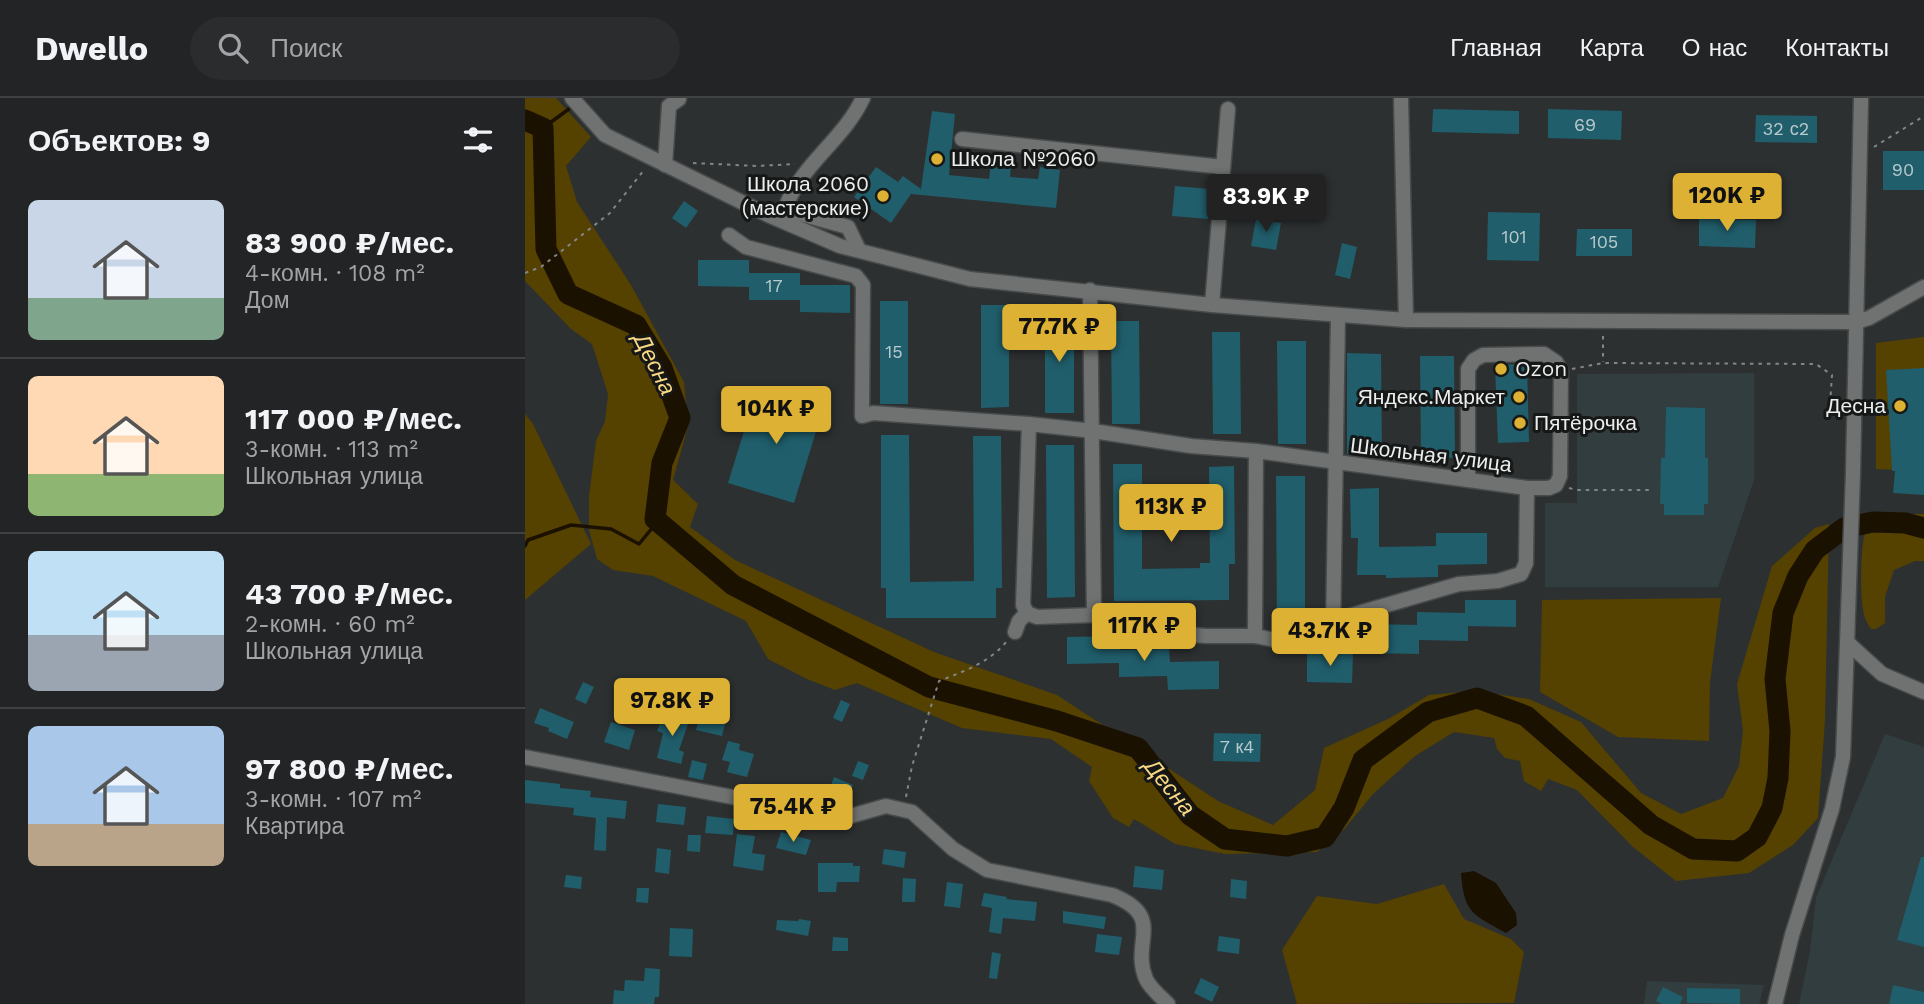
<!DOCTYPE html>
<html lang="ru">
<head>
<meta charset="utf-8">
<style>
	body { margin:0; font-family:"Work Sans",sans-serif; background:#2a2c2d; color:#f1f3f6; height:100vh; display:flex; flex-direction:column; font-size:26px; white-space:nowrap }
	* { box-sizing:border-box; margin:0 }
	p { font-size:23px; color:#a2a4a7 }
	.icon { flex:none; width:38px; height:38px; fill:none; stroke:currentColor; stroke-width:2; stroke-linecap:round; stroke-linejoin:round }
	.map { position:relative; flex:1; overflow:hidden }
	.sheet { display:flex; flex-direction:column; background:#222425; width:525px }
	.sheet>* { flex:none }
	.price { position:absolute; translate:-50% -60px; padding:0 16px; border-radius:7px; background:#ddb133; color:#111; font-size:23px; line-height:46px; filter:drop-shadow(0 2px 4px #0008) }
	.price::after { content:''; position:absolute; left:50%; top:42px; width:21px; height:16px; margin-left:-10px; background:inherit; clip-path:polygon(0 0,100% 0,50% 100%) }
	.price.current { background:#222; color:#fff }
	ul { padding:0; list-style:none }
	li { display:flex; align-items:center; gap:21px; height:175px; padding:0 28px }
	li+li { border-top:2px solid #3f4142 }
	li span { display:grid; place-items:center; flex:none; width:196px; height:140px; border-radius:10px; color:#555 }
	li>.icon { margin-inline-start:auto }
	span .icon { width:84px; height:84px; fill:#fffc; stroke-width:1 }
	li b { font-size:30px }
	h2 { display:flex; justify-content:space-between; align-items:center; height:84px; padding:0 28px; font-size:30px }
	header { display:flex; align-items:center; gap:42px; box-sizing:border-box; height:98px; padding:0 35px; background:#222425; border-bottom:2px solid #3f4142 }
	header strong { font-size:33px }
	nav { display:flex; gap:38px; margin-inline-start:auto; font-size:24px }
	.search { width:490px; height:63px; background:#2a2c2d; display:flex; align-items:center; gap:18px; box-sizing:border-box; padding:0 24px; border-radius:38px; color:#a2a4a7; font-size:26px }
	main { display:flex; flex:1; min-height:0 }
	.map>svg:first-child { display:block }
	.built { fill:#323d3f }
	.green { fill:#554100 }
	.water { fill:#1b1100 }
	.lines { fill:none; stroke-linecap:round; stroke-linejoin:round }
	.stream { stroke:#1b1100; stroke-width:3.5 }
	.river { stroke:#1b1100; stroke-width:21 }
	.building { fill:#205e6b }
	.minor-casing { stroke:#484b4b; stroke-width:17 }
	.path { stroke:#838686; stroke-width:2; stroke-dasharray:3.5 5; stroke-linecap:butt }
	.minor { stroke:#707272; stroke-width:14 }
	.poi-dot { fill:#ddb133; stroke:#161818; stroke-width:2.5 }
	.labels { text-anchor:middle; stroke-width:6; stroke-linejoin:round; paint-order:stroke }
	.number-label { font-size:18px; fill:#b9cacd }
	.poi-label { font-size:21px; fill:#eceeee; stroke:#161818; text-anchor:start }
	.street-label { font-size:21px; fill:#eceeee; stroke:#161818 }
	.water-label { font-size:23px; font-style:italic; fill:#f9d883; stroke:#161818 }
</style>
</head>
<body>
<header>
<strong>Dwello</strong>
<div class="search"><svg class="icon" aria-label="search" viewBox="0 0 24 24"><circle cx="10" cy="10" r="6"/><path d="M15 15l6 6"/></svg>Поиск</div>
<nav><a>Главная</a><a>Карта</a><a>О нас</a><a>Контакты</a></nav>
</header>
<main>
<section class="sheet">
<h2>Объектов: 9<svg class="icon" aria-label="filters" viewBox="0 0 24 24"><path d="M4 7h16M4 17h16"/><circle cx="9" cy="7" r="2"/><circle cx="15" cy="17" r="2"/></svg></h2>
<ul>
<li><span style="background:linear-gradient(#c9d6e8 70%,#7fa58c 0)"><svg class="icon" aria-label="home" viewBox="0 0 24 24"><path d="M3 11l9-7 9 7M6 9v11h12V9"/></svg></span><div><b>83 900 ₽/мес.</b><p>4-комн. · 108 m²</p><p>Дом</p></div></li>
<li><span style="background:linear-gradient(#ffd9b3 70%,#8fb573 0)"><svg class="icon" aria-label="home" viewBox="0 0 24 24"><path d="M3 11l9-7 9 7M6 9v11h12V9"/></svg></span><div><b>117 000 ₽/мес.</b><p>3-комн. · 113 m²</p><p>Школьная улица</p></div></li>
<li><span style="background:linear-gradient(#bfe0f5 60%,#9aa5b1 0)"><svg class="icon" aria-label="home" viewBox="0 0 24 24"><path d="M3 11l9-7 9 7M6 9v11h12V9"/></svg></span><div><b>43 700 ₽/мес.</b><p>2-комн. · 60 m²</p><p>Школьная улица</p></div></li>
<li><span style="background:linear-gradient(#a9c7e8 70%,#b9a48a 0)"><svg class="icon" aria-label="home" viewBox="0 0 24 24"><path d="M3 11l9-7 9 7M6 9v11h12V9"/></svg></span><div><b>97 800 ₽/мес.</b><p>3-комн. · 107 m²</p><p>Квартира</p></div></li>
</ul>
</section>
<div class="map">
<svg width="1399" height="906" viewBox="0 0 1399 906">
	<rect width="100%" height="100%" fill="#2d3031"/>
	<!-- built -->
	<g class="built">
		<polygon points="1229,275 1229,382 1193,489 1020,489 1020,405 1052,405 1052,276"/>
		<polygon points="1360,636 1399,649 1399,906 1274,906 1285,853 1291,800"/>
		<polygon points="1122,883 1239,887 1234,906 1119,906"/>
	</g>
	<!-- green -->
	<g class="green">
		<polygon points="0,0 31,0 66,39 41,68 52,104 106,187 159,284 163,328 148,382 173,406 165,429 210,462 409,554 532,597 693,703 748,727 790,692 799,650 865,620 904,597 949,593 1004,601 1056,624 1116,695 1156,716 1198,700 1214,668 1218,632 1212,586 1247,468 1290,430 1304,426 1300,622 1293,720 1268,747 1224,775 1151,783 1108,749 1052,692 1023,681 1016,693 999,683 995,663 980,660 972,651 969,640 929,634 890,658 848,696 820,730 792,754 700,756 650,746 609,721 604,729 588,720 564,683 567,669 526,641 437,630 332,585 310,592 282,581 243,561 221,523 128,478 88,472 72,461 64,432 64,398 71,343 80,323 83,296 67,246 46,231 0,183"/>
		<polygon points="1399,239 1399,373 1351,371 1351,245"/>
		<polygon points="0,316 8,326 66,446 0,502"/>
		<path d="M1371,416H1399V463H1390L1369,472L1360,499V525L1351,531H1346C1341,524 1339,519 1338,511C1335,496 1335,441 1342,429C1349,418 1360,417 1371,416Z"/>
		<polygon points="1196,500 1185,585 1184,643 1093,639 1015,594 1017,502"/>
		<polygon points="919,786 939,821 986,841 999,854 989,905 772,906 757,852 792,798 852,806"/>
	</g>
	<!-- water -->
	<path class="water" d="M949,773L971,785L991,815L992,827L981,835C947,816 939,815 936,775Z"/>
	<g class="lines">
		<!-- stream -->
		<g class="stream">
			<polyline points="18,30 48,8"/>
			<polyline points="0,448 3,442 46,427 86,431 114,446 133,423"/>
		</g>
		<!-- river -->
		<polyline class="river" points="0,22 18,30 21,151 43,196 111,227 137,270 155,320 137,365 130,421 208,487 404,589 532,623 613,650 665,717 700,741 762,748 800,739 819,710 838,662 903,614 952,600 1001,618 1126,727 1168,751 1212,753 1232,739 1247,710 1253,680 1255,633 1250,581 1258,515 1273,478 1290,452 1319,430 1348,424 1380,425 1399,430"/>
	</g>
	<!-- building -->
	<g class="building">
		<polygon points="908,11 994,13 994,36 907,34"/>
		<polygon points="1023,11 1097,13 1096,42 1023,40"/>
		<polygon points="407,13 430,16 424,77 464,81 466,65 486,67 485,79 513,81 515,69 535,72 531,110 386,96 366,125 329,99 351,69 373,84 378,78 396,91"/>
		<polygon points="1231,17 1292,18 1292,45 1230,44"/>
		<rect x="1358" y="53" width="41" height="39"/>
		<polygon points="650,88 685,91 683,121 647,118"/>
		<polygon points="159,103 173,113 161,130 147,120"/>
		<polygon points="963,114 1015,115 1014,163 962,162"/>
		<polygon points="731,121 756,125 751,152 726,148"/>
		<polygon points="1174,121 1231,122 1230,150 1174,148"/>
		<polygon points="1052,131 1107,131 1107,158 1051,158"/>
		<polygon points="817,145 832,149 825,181 810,177"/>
		<polygon points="173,162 224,162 224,175 275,175 275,187 325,187 325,215 275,214 275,202 224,202 224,189 173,188"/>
		<rect x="355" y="203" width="28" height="103"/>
		<polygon points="456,207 484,207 484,309 456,310"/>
		<rect x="520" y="217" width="29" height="98"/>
		<polygon points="586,223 614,223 615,326 587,326"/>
		<polygon points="687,234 715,234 716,336 688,336"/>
		<polygon points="752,243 781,243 781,346 753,346"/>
		<polygon points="822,255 856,256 857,357 822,356"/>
		<polygon points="895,258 929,258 930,360 896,358"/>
		<polygon points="1002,266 1004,344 973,345 970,267"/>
		<polygon points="1399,270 1399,397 1368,395 1370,373 1367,373 1361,272"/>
		<polygon points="232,291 298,311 269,405 203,385"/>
		<polygon points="1141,309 1180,310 1180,360 1183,360 1183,406 1179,406 1179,417 1139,417 1139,406 1135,406 1136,360 1140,360"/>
		<polygon points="356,337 384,337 385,484 449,483 448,338 476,338 477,490 471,490 471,520 361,520 361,490 356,490"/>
		<polygon points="521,347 549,347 550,499 522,500"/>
		<polygon points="588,366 617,366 617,471 675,470 675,465 685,465 684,369 709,368 710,466 704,466 704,502 589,503"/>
		<polygon points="751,378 780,378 780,527 752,528"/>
		<polygon points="854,390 854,449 911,448 911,435 962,435 962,466 913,467 913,479 861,480 861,477 832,477 833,440 826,440 825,391"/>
		<polygon points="940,502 991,502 991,529 943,528 943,543 894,542 894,556 841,555 842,526 892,527 892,514 940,515"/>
		<polygon points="595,538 595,552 644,551 645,564 694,563 694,591 643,592 642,578 594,579 594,565 542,566 542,539"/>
		<polygon points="782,555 828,556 827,585 782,584"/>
		<polygon points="58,584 69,589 61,606 50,601"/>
		<polygon points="316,602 325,606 317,624 308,620"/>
		<polygon points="15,610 49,624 42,641 23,633 24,630 9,625"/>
		<polygon points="176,612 202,618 197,638 171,632"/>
		<polygon points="140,614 164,623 154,652 159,654 156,666 132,660 138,635 132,633"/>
		<polygon points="86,624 110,632 104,652 79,644"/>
		<polygon points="689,635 736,636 735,664 688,663"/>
		<polygon points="203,643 215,646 214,652 229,656 222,679 202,674 205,664 197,662"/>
		<polygon points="167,662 182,666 178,682 163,679"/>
		<polygon points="333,663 344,667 338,682 327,678"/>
		<polygon points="309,679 328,687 323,700 304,693"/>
		<polygon points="0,682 35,686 35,690 66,693 65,699 102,703 100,721 82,719 81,753 69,752 71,720 48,717 49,710 0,705"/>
		<polygon points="133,706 161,709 159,727 131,724"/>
		<polygon points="182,718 209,721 208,737 180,735"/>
		<polygon points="256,734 286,742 281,757 251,750"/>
		<polygon points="212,736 230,738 227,755 240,757 238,773 208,768"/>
		<polygon points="163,737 176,737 175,754 162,753"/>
		<polygon points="132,750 146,752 144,776 130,774"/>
		<polygon points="359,751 381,754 379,770 357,766"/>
		<polygon points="1396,759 1399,759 1399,849 1372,842"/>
		<polygon points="293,765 328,765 328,768 335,768 334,784 312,784 311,794 293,794"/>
		<polygon points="610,768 639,772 637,792 608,789"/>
		<polygon points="41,777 57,779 56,791 39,789"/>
		<polygon points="378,780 391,781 390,804 377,804"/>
		<polygon points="706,781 722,783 721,801 705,799"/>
		<polygon points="422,784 438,786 435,810 419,808"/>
		<polygon points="112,790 124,790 123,805 111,804"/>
		<polygon points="459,795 482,799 481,801 512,804 510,823 478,820 476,836 464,834 467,810 456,808"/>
		<polygon points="538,813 581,819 579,831 538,825"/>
		<polygon points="274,821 286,823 283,838 251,832 252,822 273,823"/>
		<polygon points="145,830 168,831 167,859 144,858"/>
		<polygon points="572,836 597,839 594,857 570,854"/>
		<polygon points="694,838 715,841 714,856 692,853"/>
		<polygon points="308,839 323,840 323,853 307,853"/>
		<polygon points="467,854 476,856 472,881 464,880"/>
		<polygon points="120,870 135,871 134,899 130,899 129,906 88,906 89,892 99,893 100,882 119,883"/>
		<polygon points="676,880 694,889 687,904 669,895"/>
		<polygon points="1368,887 1399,894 1399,906 1364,906"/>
		<polygon points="1138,889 1158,899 1155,906 1137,906 1131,903"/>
		<polygon points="1162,890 1215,891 1215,906 1162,905"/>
	</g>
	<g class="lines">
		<defs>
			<g id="minor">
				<polyline points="47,0 80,37 243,117 315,148 445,181 687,207 881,222 1331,224 1344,220 1399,189"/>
				<polyline points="876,0 881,222"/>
				<polyline points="437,41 698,69"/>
				<polyline points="140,67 144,8 154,1"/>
				<polyline points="204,137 221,149 331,178 338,187 337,318 348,315 504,326 568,333 666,348 731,353 1002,390 1024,390 1031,387 1035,378 1036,273 1031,264 1019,256 958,257 949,262 943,271 943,382"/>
				<path d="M334,152L323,129L272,115L261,108C277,66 319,41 338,0"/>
				<polyline points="565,192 569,517"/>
				<polyline points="687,207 703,11"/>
				<polyline points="504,326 498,507 502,515 512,519 569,517 651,535 680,538 730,538 731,353"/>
				<polyline points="490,534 494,523 502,515"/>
				<polyline points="808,535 813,217"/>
				<polyline points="730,538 761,544 789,543 808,535 827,517 934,486 973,483 996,476 1001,465 1002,390"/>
				<polyline points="1323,545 1357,576 1399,594"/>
				<path d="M0,659L301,717L322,719L361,708L387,714L428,751L462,772L587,797C642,819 605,844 621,881C625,890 636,899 643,906"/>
				<polyline points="1250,906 1267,837 1307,711 1318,659 1328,375 1336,0"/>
			</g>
		</defs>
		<!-- minor casing -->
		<use href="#minor" class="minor-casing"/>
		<!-- path -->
		<g class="path">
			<polyline points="1349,49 1399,18"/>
			<polyline points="168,65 232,68 270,66"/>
			<polyline points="0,175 16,169 85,115 119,72"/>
			<polyline points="1078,238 1078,264"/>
			<polyline points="1047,271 1078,265 1291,266 1307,277 1304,321"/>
			<polyline points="1044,390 1052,392 1124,392"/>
			<path d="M381,699L387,668L414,583C440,573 465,564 482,543"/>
		</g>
		<!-- minor -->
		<use href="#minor" class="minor"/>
	</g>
	<!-- markers -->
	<g class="poi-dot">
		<circle cx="412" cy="61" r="7"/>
		<circle cx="358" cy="98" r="7"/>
		<circle cx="976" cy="271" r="7"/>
		<circle cx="994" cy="299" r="7"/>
		<circle cx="1375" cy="308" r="7"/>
		<circle cx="995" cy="325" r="7"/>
	</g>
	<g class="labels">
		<!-- number labels -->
		<g class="number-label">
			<text x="1060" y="33">69</text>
			<text x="1261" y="37">32 с2</text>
			<text x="1378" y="78">90</text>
			<text x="989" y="145">101</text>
			<text x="1079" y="150">105</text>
			<text x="249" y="194">17</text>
			<text x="369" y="260">15</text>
			<text x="712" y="655">7 к4</text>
		</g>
		<!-- poi labels -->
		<g class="poi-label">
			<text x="426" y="68">Школа №2060</text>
			<text x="344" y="93" text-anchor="end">Школа 2060<tspan x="344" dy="24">(мастерские)</tspan></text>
			<text x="990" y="278">Ozon</text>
			<text x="980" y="306" text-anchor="end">Яндекс.Маркет</text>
			<text x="1361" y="315" text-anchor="end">Десна</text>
			<text x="1009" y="332">Пятёрочка</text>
		</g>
		<!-- street labels -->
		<g class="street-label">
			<text transform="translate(906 357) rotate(7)" y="7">Школьная улица</text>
		</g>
		<!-- water labels -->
		<g class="water-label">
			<text transform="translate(130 266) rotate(63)" y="8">Десна</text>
			<text transform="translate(645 689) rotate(51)" y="8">Десна</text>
		</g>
	</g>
</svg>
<b class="price" style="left:1202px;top:135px">120K ₽</b>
<b class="price current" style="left:741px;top:136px">83.9K ₽</b>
<b class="price" style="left:534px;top:266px">77.7K ₽</b>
<b class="price" style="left:251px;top:348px">104K ₽</b>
<b class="price" style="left:646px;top:446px">113K ₽</b>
<b class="price" style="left:619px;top:565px">117K ₽</b>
<b class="price" style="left:805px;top:570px">43.7K ₽</b>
<b class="price" style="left:147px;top:640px">97.8K ₽</b>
<b class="price" style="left:268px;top:746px">75.4K ₽</b>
</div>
</main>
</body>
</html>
